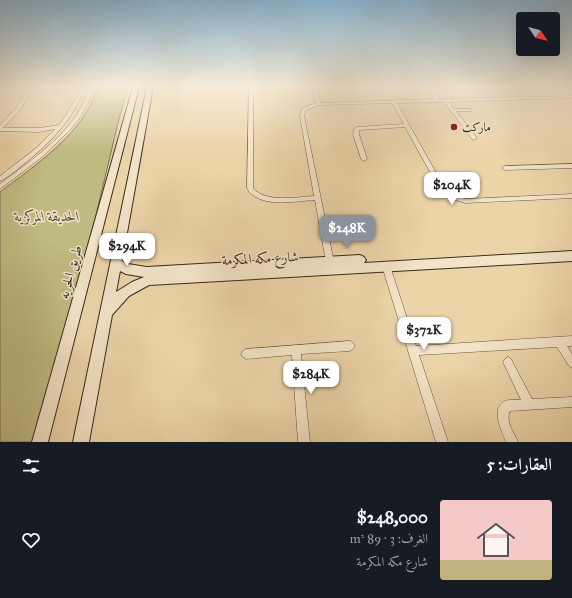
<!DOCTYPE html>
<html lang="ar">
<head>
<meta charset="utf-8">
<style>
	body { margin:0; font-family:"IM FELL Great Primer",Amiri,serif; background:#242831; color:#f1f3f6; direction:rtl; height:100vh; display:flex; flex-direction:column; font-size:15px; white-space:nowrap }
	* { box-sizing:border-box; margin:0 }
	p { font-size:13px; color:#9ea1a6 }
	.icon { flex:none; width:22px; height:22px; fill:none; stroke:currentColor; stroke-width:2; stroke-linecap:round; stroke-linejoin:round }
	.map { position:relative; height:442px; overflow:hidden; direction:ltr }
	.drawer { display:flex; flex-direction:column; background:#171b24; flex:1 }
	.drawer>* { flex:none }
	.needle { width:26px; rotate:125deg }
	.fabs { position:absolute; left:516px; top:12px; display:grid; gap:8px }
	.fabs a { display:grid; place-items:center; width:44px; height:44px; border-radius:4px; background:#171b24; box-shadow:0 4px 16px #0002; font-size:20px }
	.price { position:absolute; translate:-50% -34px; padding:0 9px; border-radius:8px; background:#fff; color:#222; font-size:13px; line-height:26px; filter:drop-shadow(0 1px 2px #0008) }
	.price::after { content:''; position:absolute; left:50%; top:24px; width:12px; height:9px; margin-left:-6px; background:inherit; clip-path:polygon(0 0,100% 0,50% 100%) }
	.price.selected { background:#8c9099; color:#fff }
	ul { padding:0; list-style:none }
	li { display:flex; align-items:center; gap:12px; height:100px; padding:0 20px }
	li+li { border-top:1px solid #363941 }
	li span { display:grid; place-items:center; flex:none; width:112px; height:80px; border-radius:4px; color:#555 }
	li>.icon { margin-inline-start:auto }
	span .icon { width:48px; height:48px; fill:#fffc; stroke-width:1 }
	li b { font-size:17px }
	h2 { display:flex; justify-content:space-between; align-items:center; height:48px; padding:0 20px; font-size:17px }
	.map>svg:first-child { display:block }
	.green { fill:#bfbb83; stroke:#7b7351 }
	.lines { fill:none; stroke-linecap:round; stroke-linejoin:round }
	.lane-casing { stroke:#645542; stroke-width:3.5 }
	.street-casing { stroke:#645542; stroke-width:1 }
	.secondary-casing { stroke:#372b1f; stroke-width:2 }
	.lane { stroke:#f3e3c7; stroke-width:2.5 }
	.street { fill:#f3e3c7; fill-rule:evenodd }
	.secondary { fill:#f3e3c7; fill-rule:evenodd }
	.poi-dot { fill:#8f2418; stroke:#f3e3c7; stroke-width:1.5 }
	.labels { text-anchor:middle; stroke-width:3; stroke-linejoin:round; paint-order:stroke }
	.far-poi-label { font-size:12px; fill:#372b1f; stroke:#f3e3c7; text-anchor:start }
	.park-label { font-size:14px; font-style:italic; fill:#524833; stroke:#f3e3c7 }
	.street-label { font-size:14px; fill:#372b1f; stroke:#f3e3c7 }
</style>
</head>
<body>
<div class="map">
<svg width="572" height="442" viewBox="0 0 572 442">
	<rect width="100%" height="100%" fill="#ecd4a9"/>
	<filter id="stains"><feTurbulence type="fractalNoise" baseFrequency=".005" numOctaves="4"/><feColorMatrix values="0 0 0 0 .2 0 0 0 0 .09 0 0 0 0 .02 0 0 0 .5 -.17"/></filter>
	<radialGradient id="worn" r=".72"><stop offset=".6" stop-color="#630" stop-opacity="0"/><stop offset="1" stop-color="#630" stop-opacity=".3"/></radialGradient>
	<!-- green -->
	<path class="green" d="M97,87H128L119,119L84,265L36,442H0V192C33,167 88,130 97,87Z"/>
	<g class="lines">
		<defs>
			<polyline id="lane" points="453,110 470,110"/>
			<g id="street">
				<path d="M29,87H33L21,109L3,128H39L59,125C68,113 75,101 81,87H85C72,122 49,144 20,167C14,172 7,178 0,181V176L35,149L55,129L39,132L0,131V125L17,107Z"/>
				<path d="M89,87H93L89,102L81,116L69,131L42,157L0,189V184C29,162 68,136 84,102C86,97 87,92 89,87Z"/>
				<path d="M249,87H253V188C265,203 297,197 314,196L300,116L302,108L316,103L313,90L317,87H321L317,90L321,103L434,99L425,87H429L439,99L523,97L512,87H516L528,97L572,96V98L449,102L477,138L474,140L472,139L444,102L397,103L444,187L453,194L465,199L572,194V198L465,203L449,198L440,190L405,127L359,130V134L367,159L364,161L361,159L353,134L354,129L357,127L404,124L392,103L319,105L306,110L304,116L334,262L333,264L330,265L327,264L326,262L315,200C298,201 267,207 253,195C250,194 248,190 247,188Z"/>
				<polygon points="572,164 572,168 505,170 502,168 505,166"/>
				<polygon points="386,263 389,264 390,266 416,346 572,336 572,346 567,346 572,354 572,368 569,366 557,347 419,355 448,442 436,442 382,266 383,264"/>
				<polygon points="350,341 353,343 355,346 353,349 350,351 301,354 310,442 298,442 292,355 246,359 243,357 241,354 243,351 246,349"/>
				<path d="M508,357L511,359L532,399L572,397V407L510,411C505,421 514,433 518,442H506C502,432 490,408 505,401C510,399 516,400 521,400L503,362L505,359Z"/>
			</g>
			<g id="secondary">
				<polygon points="133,87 139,87 48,442 32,442"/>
				<path d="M147,87H153L122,261L128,264L147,267L360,255L364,257L366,260L364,263L572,251V261L149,285L129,296L112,315L89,442H73ZM120,271L126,274L144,277L132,282L116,292Z"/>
			</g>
		</defs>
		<!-- lane casing -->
		<use href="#lane" class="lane-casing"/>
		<!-- street casing -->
		<use href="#street" class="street-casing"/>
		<!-- secondary casing -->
		<use href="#secondary" class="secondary-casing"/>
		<!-- lane -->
		<use href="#lane" class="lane"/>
		<!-- street -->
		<use href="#street" class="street"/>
		<!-- secondary -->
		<use href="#secondary" class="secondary"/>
	</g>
	<!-- sky -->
	<linearGradient id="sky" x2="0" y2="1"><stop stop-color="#89b5d3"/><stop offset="0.58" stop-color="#f6ecd8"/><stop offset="1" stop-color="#f6ecd8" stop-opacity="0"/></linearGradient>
	<rect width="572" height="149" fill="url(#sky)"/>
	<!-- markers -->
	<circle class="poi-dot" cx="454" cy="127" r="4"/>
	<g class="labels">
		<!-- far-poi labels -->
		<g class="far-poi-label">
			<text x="462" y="131">ماركت</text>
		</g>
		<!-- park labels -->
		<g class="park-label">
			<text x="47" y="221">الحديقة المركزية</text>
		</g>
		<!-- street labels -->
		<g class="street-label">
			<text transform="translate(260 258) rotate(-3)" y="5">شارع مكه المكرمة</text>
			<text transform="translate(70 272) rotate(-75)" y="5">طريق الحريه</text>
		</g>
	</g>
	<rect width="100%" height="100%" filter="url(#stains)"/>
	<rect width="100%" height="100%" fill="url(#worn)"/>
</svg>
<div class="fabs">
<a><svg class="needle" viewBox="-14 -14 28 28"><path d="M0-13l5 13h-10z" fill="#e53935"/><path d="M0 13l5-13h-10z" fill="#9ea1a6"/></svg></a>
</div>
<b class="price" style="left:452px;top:206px">$204K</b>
<b class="price selected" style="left:347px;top:249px">$248K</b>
<b class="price" style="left:127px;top:267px">$294K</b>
<b class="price" style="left:424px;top:351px">$372K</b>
<b class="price" style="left:311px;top:395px">$284K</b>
</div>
<section class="drawer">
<h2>العقارات: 5<svg class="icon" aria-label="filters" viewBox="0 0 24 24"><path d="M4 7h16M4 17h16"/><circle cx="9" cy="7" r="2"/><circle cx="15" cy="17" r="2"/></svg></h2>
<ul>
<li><span style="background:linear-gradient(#f6c9c9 75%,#c2b280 0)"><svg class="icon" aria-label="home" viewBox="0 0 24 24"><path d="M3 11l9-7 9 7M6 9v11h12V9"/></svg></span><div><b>$248,000</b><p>الغرف: 3 · 89 m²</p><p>شارع مكه المكرمة</p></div><svg class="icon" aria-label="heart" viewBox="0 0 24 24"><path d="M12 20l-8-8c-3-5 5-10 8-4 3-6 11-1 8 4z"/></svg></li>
</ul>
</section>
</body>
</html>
